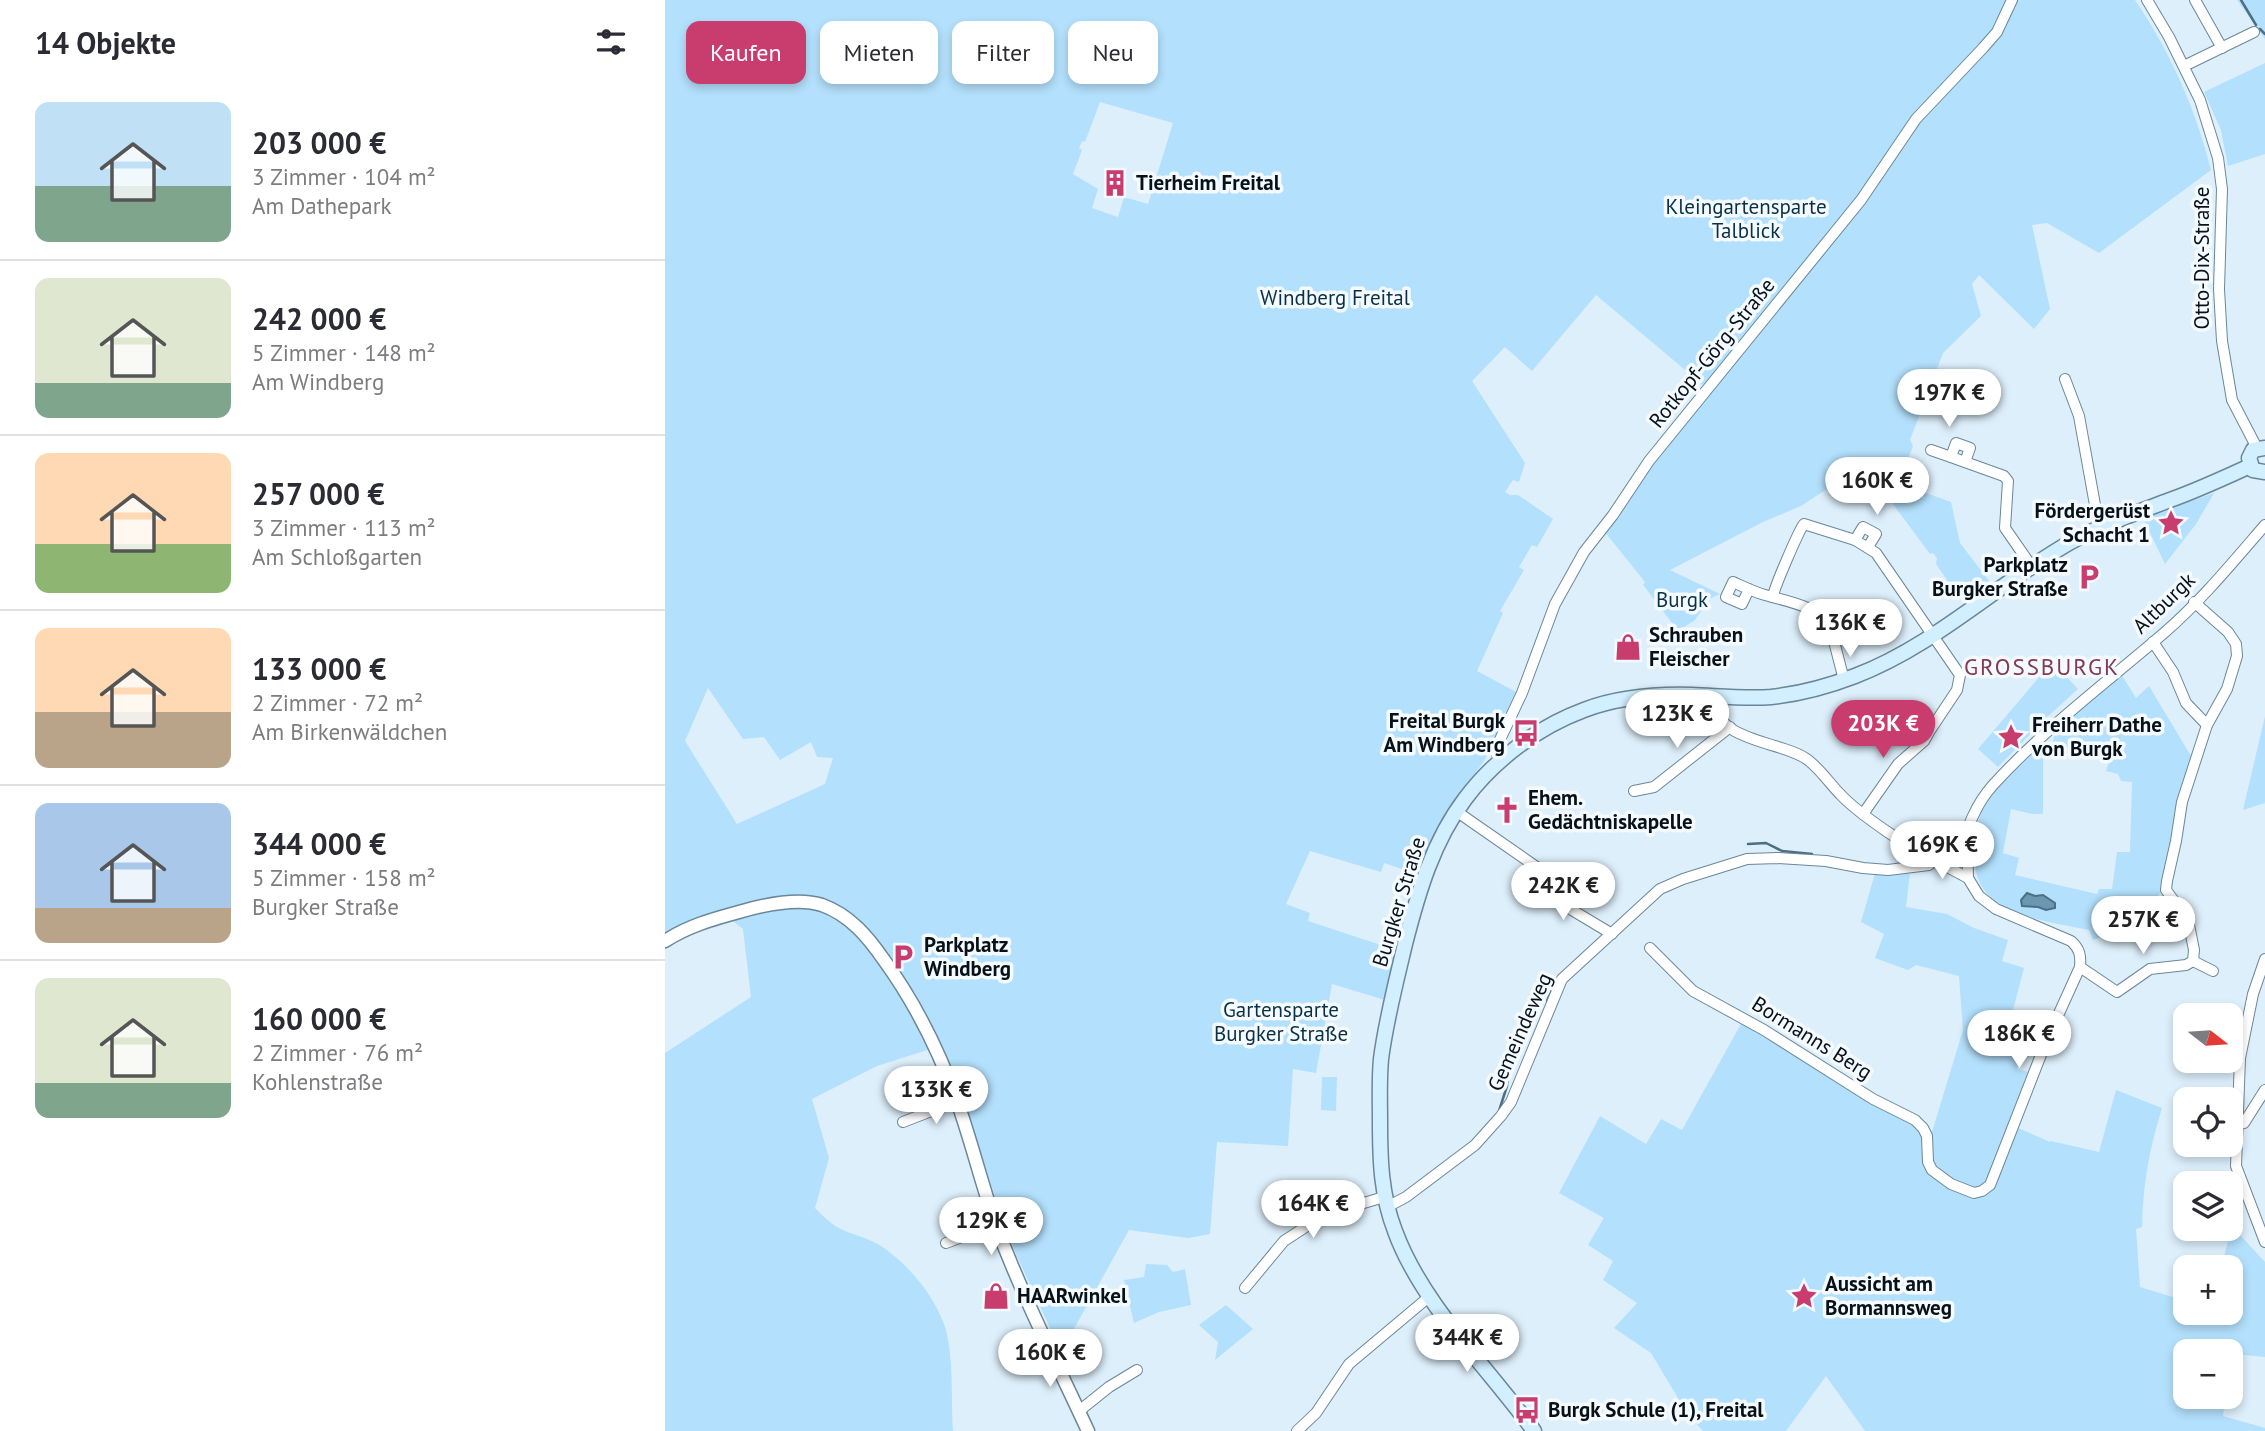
<!DOCTYPE html>
<html lang="de">
<head>
<meta charset="utf-8">
<style>
	body { margin:0; font-family:"PT Sans",sans-serif; background:#f2f2f3; color:#2b2b33; height:100vh; display:flex; flex-direction:column; font-size:26px; white-space:nowrap }
	* { box-sizing:border-box; margin:0 }
	p { font-size:23px; color:#7c7c81 }
	.icon { flex:none; width:38px; height:38px; fill:none; stroke:currentColor; stroke-width:2; stroke-linecap:round; stroke-linejoin:round }
	.map { position:relative; flex:1; overflow:hidden }
	.side { display:flex; flex-direction:column; background:#fff; width:665px }
	.side>* { flex:none }
	.hud { position:absolute; left:21px; top:21px; width:665px; height:63px; display:flex; gap:14px }
	.needle { width:46px; rotate:107deg }
	.buttons { position:absolute; left:1508px; top:1003px; display:grid; gap:14px }
	.buttons a { display:grid; place-items:center; width:70px; height:70px; border-radius:14px; background:#fff; box-shadow:0 4px 10px #0003; font-size:35px }
	.price { position:absolute; translate:-50% -60px; padding:0 16px; border-radius:24px; background:#fff; color:#222; font-size:23px; line-height:46px; filter:drop-shadow(0 2px 4px #0008) }
	.price::after { content:''; position:absolute; left:50%; top:42px; width:21px; height:16px; margin-left:-10px; background:inherit; clip-path:polygon(0 0,100% 0,50% 100%) }
	.price.selected { background:#c83c6e; color:#fff }
	ul { padding:0; list-style:none }
	li { display:flex; align-items:center; gap:21px; height:175px; padding:0 35px }
	li+li { border-top:2px solid #e1e1e2 }
	li span { display:grid; place-items:center; flex:none; width:196px; height:140px; border-radius:14px; color:#555 }
	li>.icon { margin-inline-start:auto }
	span .icon { width:84px; height:84px; fill:#fffc; stroke-width:1 }
	li b { font-size:30px }
	h2 { display:flex; justify-content:space-between; align-items:center; height:84px; padding:0 35px; font-size:30px }
	.tag { padding:0 24px; border-radius:14px; background:#fff; box-shadow:0 4px 10px #0003; font-size:24px; line-height:63px }
	.tag.selected { background:#c83c6e; color:#fff }
	main { display:flex; flex:1; min-height:0 }
	.map>svg:first-child { display:block }
	.green { fill:#b3e0fc; fill-rule:evenodd }
	.water { fill:#6b97b1; stroke:#4d6f83; stroke-width:2 }
	.lines { fill:none; stroke-linecap:round; stroke-linejoin:round }
	.stream { stroke:#4d6f83; stroke-width:2.5 }
	.minor-casing { stroke:#6a8799; stroke-width:12 }
	.tertiary-casing { stroke:#6a8799; stroke-width:15 }
	.secondary-casing { stroke:#6a8799; stroke-width:17 }
	.minor { stroke:#fff; stroke-width:10 }
	.tertiary { stroke:#fff; stroke-width:12 }
	.secondary { stroke:#d1efff; stroke-width:14 }
	.labels { text-anchor:middle; stroke-width:7; stroke-linejoin:round; paint-order:stroke }
	.poi-label { font-size:21px; font-weight:bold; fill:#071218; stroke:#f4fafe; text-anchor:start }
	.park-label { font-size:21px; fill:#093044; stroke:#f4fafe }
	.street-label { font-size:21px; fill:#071218; stroke:#f4fafe }
	.neighbourhood-label { font-size:23px; letter-spacing:2px; fill:#823b50; stroke:#f4fafe }
</style>
</head>
<body>
<main>
<section class="side">
<h2>14 Objekte<svg class="icon" aria-label="filters" viewBox="0 0 24 24"><path d="M4 7h16M4 17h16"/><circle cx="9" cy="7" r="2"/><circle cx="15" cy="17" r="2"/></svg></h2>
<ul>
<li><span style="background:linear-gradient(#bfe0f5 60%,#7fa58c 0)"><svg class="icon" aria-label="home" viewBox="0 0 24 24"><path d="M3 11l9-7 9 7M6 9v11h12V9"/></svg></span><div><b>203 000 €</b><p>3 Zimmer · 104 m²</p><p>Am Dathepark</p></div></li>
<li><span style="background:linear-gradient(#dfe7d0 75%,#7fa58c 0)"><svg class="icon" aria-label="home" viewBox="0 0 24 24"><path d="M3 11l9-7 9 7M6 9v11h12V9"/></svg></span><div><b>242 000 €</b><p>5 Zimmer · 148 m²</p><p>Am Windberg</p></div></li>
<li><span style="background:linear-gradient(#ffd9b3 65%,#8fb573 0)"><svg class="icon" aria-label="home" viewBox="0 0 24 24"><path d="M3 11l9-7 9 7M6 9v11h12V9"/></svg></span><div><b>257 000 €</b><p>3 Zimmer · 113 m²</p><p>Am Schloßgarten</p></div></li>
<li><span style="background:linear-gradient(#ffd9b3 60%,#b9a48a 0)"><svg class="icon" aria-label="home" viewBox="0 0 24 24"><path d="M3 11l9-7 9 7M6 9v11h12V9"/></svg></span><div><b>133 000 €</b><p>2 Zimmer · 72 m²</p><p>Am Birkenwäldchen</p></div></li>
<li><span style="background:linear-gradient(#a9c7e8 75%,#b9a48a 0)"><svg class="icon" aria-label="home" viewBox="0 0 24 24"><path d="M3 11l9-7 9 7M6 9v11h12V9"/></svg></span><div><b>344 000 €</b><p>5 Zimmer · 158 m²</p><p>Burgker Straße</p></div></li>
<li><span style="background:linear-gradient(#dfe7d0 75%,#7fa58c 0)"><svg class="icon" aria-label="home" viewBox="0 0 24 24"><path d="M3 11l9-7 9 7M6 9v11h12V9"/></svg></span><div><b>160 000 €</b><p>2 Zimmer · 76 m²</p><p>Kohlenstraße</p></div></li>
</ul>
</section>
<div class="map">
<svg width="1600" height="1431" viewBox="0 0 1600 1431">
	<rect width="100%" height="100%" fill="#ddeffb"/>
	<!-- green -->
	<g class="green">
		<path d="M0,0H1470C1505,51 1531,110 1546,170L1434,253L1382,223L1367,225L1385,309L1369,329L1314,275L1307,284L1316,316L1278,353L1245,440L1248,446L1234,483L1286,502L1295,543L1324,581L1295,599L1271,564L1272,558L1268,553L1265,554L1222,496L1213,505L1185,474L1136,506L1098,522L1005,570L1055,594L1044,599L1030,620L1013,631L982,590L978,585L980,582L935,526L989,446L1038,385L931,295L867,371L840,347L807,381L860,463L854,482L848,480L840,492L845,495H853L888,519L872,547L867,545L854,567L859,570L835,611L838,613L812,671L853,693L819,761L782,811L754,875L719,863L716,872L645,851L621,904L645,913L643,921L728,949L725,957L728,958L720,1000L667,984L651,1073L628,1069L623,1146L552,1142L545,1234L523,1238L464,1230L396,1352L351,1254L275,1046L212,1066L147,1099L164,1158L150,1208C156,1214 163,1221 170,1226C185,1235 204,1237 219,1248C244,1266 268,1294 279,1324C289,1352 286,1400 288,1431H0V1053L86,997L78,929L68,921L17,938L0,950ZM435,102L508,123L483,204L459,197L453,217L427,208L433,189L408,174L417,150L414,148L417,141L420,142ZM43,688L78,739L99,737L115,760L146,742L152,757L168,758L160,784L72,824L20,741Z"/>
		<polygon points="1572,0 1600,0 1600,39"/>
		<polygon points="1600,63 1600,154 1563,166 1556,130 1539,92"/>
		<polygon points="1549,493 1531,524 1500,564 1478,518"/>
		<polygon points="1387,662 1413,689 1380,719 1333,767 1313,749"/>
		<path d="M1456,674L1471,698L1484,686L1529,761L1511,816L1496,892L1470,925L1428,940L1424,930C1395,924 1362,920 1336,905C1321,896 1312,883 1310,866C1301,812 1334,787 1368,752L1371,755L1375,754L1378,757V814H1367L1346,809L1338,853L1354,858L1350,875L1432,894L1434,889H1447L1452,852H1465L1467,782L1456,781L1453,774L1441,771L1447,752L1406,739L1399,758L1386,748L1391,731Z"/>
		<polygon points="1600,716 1600,803 1578,810"/>
		<path d="M1245,872L1241,907L1282,914L1309,928L1343,940L1337,961L1359,968L1341,1037L1360,1043L1352,1069L1364,1072L1344,1124L1385,1142L1386,1141L1434,1152L1451,1090L1497,1108C1484,1150 1478,1184 1477,1227L1471,1229L1475,1287L1521,1301V1312H1566V1267H1556L1565,1234H1574L1600,1262V1357L1568,1354L1566,1361V1351H1521V1396L1561,1397L1558,1416L1600,1428V1431H1200L1161,1376L1121,1431H1038L1022,1413L986,1353L949,1328L972,1303L938,1280L948,1261L923,1245L939,1218L894,1193L935,1116L981,1144L996,1119L1017,1130L1077,1022L1202,1099L1267,1132L1298,1030L1294,976L1251,965L1243,970L1210,958L1219,934L1196,922L1210,873Z"/>
		<polygon points="657,1077 672,1077 671,1111 656,1110"/>
		<polygon points="481,1264 502,1265 508,1272 520,1269 526,1305 494,1312 469,1323 459,1280 479,1277"/>
		<polygon points="561,1305 588,1329 550,1360 553,1342 534,1325"/>
	</g>
	<!-- water -->
	<polygon class="water" points="1362,893 1370,896 1378,895 1390,903 1390,908 1381,910 1373,907 1357,906 1356,900"/>
	<g class="lines">
		<!-- stream -->
		<g class="stream">
			<polyline points="1576,0 1591,25"/>
			<polyline points="1595,29 1600,34"/>
			<polyline points="1083,844 1101,843 1117,851 1147,854"/>
			<polyline points="882,1001 889,985"/>
			<polyline points="834,1111 842,1086 843,1069"/>
		</g>
		<defs>
			<g id="minor">
				<polyline points="1482,0 1504,37 1535,100 1553,158 1557,189 1554,289 1557,341 1567,400 1592,448"/>
				<polyline points="1530,0 1557,48"/>
				<polyline points="1519,66 1589,32"/>
				<polyline points="1400,379 1414,416 1434,527"/>
				<polyline points="1266,450 1286,457"/>
				<polyline points="1300,462 1305,448 1291,443 1286,457 1339,476 1343,481 1340,528 1367,567"/>
				<polyline points="1190,540 1198,527 1211,534 1203,547"/>
				<path d="M1084,589L1077,604L1061,597L1068,582C1079,587 1089,592 1100,595C1122,601 1148,606 1164,622L1179,680"/>
				<path d="M1108,597C1108,590 1134,530 1139,524L1190,540L1211,553L1295,675L1292,690L1264,732L1259,741L1233,764L1198,814"/>
				<polyline points="1488,642 1508,672 1521,703 1542,725"/>
				<path d="M1050,696C1046,743 1117,740 1143,760C1156,770 1165,784 1176,795C1190,810 1254,858 1273,857C1297,856 1300,833 1308,816C1313,805 1320,794 1328,785C1380,728 1441,683 1499,633C1536,601 1568,562 1600,525"/>
				<polyline points="837,760 832,754 832,746 857,693 890,604 919,552 948,515 984,461 1196,200 1251,119 1318,48 1332,32 1347,0"/>
				<polyline points="969,791 989,787 1065,727"/>
				<polyline points="791,811 873,868 891,885 896,898 907,910 947,934"/>
				<polyline points="1302,837 1303,878"/>
				<polyline points="1600,959 1588,994 1575,1058 1571,1166 1600,1242"/>
				<polyline points="1528,961 1529,950 1523,920 1501,890 1502,881 1511,841 1517,802 1542,725 1562,689 1572,656 1571,644 1563,632 1529,602"/>
				<polyline points="1415,967 1452,992 1485,969 1521,965 1528,961 1548,971"/>
				<polyline points="238,1122 292,1101"/>
				<polyline points="1573,1124 1579,1123 1600,1090"/>
				<path d="M722,1207L741,1197L810,1145L836,1116L846,1102L897,979L995,889L1018,879L1082,859L1113,858L1161,861L1198,868L1223,870L1264,865L1271,857L1277,864L1303,878L1314,896L1331,909L1406,941C1415,949 1416,956 1415,967L1381,1042L1329,1175L1325,1185L1317,1191L1309,1193L1286,1184L1267,1170L1263,1162L1262,1136L1258,1128L1250,1120L1208,1099L1099,1030L1028,991L985,948"/>
				<polyline points="281,1243 331,1224"/>
				<polyline points="580,1288 619,1241 645,1224 665,1213 719,1197"/>
				<polyline points="414,1411 444,1387 472,1370"/>
				<polyline points="632,1431 651,1413 684,1364 765,1296"/>
			</g>
			<path id="tertiary" d="M0,941C23,926 48,919 74,912C98,905 132,897 157,905C185,915 203,937 219,960C251,1004 274,1051 292,1101C307,1143 317,1186 332,1228C358,1297 392,1364 423,1431"/>
			<g id="secondary">
				<polyline points="1600,448 1588,450 1584,458 1588,470 1600,472"/>
				<path d="M869,1431C824,1369 756,1303 730,1231C716,1195 715,1160 715,1122C715,1102 714,1080 716,1059C721,1020 731,982 740,944C753,893 768,841 800,799C829,760 873,727 919,710C953,697 991,694 1027,695C1053,696 1080,699 1106,697C1134,694 1164,686 1190,676C1269,646 1331,585 1404,543C1436,525 1471,513 1505,500C1533,490 1559,478 1585,466"/>
			</g>
		</defs>
		<!-- minor casing -->
		<use href="#minor" class="minor-casing"/>
		<!-- tertiary casing -->
		<use href="#tertiary" class="tertiary-casing"/>
		<!-- secondary casing -->
		<use href="#secondary" class="secondary-casing"/>
		<!-- minor -->
		<use href="#minor" class="minor"/>
		<!-- tertiary -->
		<use href="#tertiary" class="tertiary"/>
		<!-- secondary -->
		<use href="#secondary" class="secondary"/>
	</g>
	<!-- icons -->
	<defs>
		<symbol id="building-bare" viewBox="-9 -9 18 18"><path d="M-4-6H4V6H1V3H-1V6H-4ZM-2.5-4.3h1.7v1.8h-1.7ZM.8-4.3h1.7v1.8H.8ZM-2.5-1h1.7V.8h-1.7ZM.8-1h1.7V.8H.8Z" fill="#c83c6e" stroke="#f4fafe" stroke-width="2.5" paint-order="stroke"/></symbol>
		<symbol id="sight-bare" viewBox="-9 -9 18 18"><path d="M0-6L1.8-2.2L6-1.7L2.9 1.2L3.7 5.4L0 3.3L-3.7 5.4L-2.9 1.2L-6-1.7L-1.8-2.2Z" fill="#c83c6e" stroke="#f4fafe" stroke-width="2.5" paint-order="stroke"/></symbol>
		<symbol id="parking-bare" viewBox="-9 -9 18 18"><path d="M-3.5-5.5H1a3.5 3.5 0 0 1 0 7H-1V5.5H-3.5ZM-1-3.4V-.6H.8a1.4 1.4 0 0 0 0-2.8Z" fill="#c83c6e" stroke="#f4fafe" stroke-width="2.5" paint-order="stroke"/></symbol>
		<symbol id="shop-bare" viewBox="-9 -9 18 18"><path d="M-5-2.5h2.3a2.7 3.5 0 0 1 5.4 0H5L5.5 6h-11ZM-1.5-2.5h3a1.5 2.3 0 0 0-3 0Z" fill="#c83c6e" stroke="#f4fafe" stroke-width="2.5" paint-order="stroke"/></symbol>
		<symbol id="bus-bare" viewBox="-9 -9 18 18"><path d="M-5-6H5V4H4V6H2V4H-2V6H-4V4H-5ZM-3.5-4V0h7V-4ZM-3.5 1.2v1.5H-2V1.2ZM2 1.2v1.5H3.5V1.2Z" fill="#c83c6e" stroke="#f4fafe" stroke-width="2.5" paint-order="stroke"/></symbol>
		<symbol id="church-bare" viewBox="-9 -9 18 18"><path d="M-1.2-6h2.4v3.5h3.3v2.4h-3.3V6h-2.4V-.1h-3.3v-2.4h3.3Z" fill="#c83c6e" stroke="#f4fafe" stroke-width="2.5" paint-order="stroke"/></symbol>
	</defs>
	<g fill-rule="evenodd">
		<use href="#building-bare" x="431" y="164" width="38" height="38"/>
		<use href="#sight-bare" x="1487" y="504" width="38" height="38"/>
		<use href="#parking-bare" x="1405" y="558" width="38" height="38"/>
		<use href="#shop-bare" x="944" y="628" width="38" height="38"/>
		<use href="#bus-bare" x="842" y="714" width="38" height="38"/>
		<use href="#sight-bare" x="1327" y="718" width="38" height="38"/>
		<use href="#church-bare" x="823" y="791" width="38" height="38"/>
		<use href="#parking-bare" x="219" y="938" width="38" height="38"/>
		<use href="#shop-bare" x="312" y="1277" width="38" height="38"/>
		<use href="#sight-bare" x="1120" y="1277" width="38" height="38"/>
		<use href="#bus-bare" x="843" y="1391" width="38" height="38"/>
	</g>
	<g class="labels">
		<!-- poi labels -->
		<g class="poi-label">
			<text x="471" y="190">Tierheim Freital</text>
			<text x="1485" y="518" text-anchor="end">Fördergerüst<tspan x="1485" dy="24">Schacht 1</tspan></text>
			<text x="1403" y="572" text-anchor="end">Parkplatz<tspan x="1403" dy="24">Burgker Straße</tspan></text>
			<text x="984" y="642">Schrauben<tspan x="984" dy="24">Fleischer</tspan></text>
			<text x="840" y="728" text-anchor="end">Freital Burgk<tspan x="840" dy="24">Am Windberg</tspan></text>
			<text x="1367" y="732">Freiherr Dathe<tspan x="1367" dy="24">von Burgk</tspan></text>
			<text x="863" y="805">Ehem.<tspan x="863" dy="24">Gedächtniskapelle</tspan></text>
			<text x="259" y="952">Parkplatz<tspan x="259" dy="24">Windberg</tspan></text>
			<text x="1160" y="1291">Aussicht am<tspan x="1160" dy="24">Bormannsweg</tspan></text>
			<text x="352" y="1303">HAARwinkel</text>
			<text x="883" y="1417">Burgk Schule (1), Freital</text>
		</g>
		<!-- park labels -->
		<g class="park-label">
			<text x="1081" y="214">Kleingartensparte<tspan x="1081" dy="24">Talblick</tspan></text>
			<text x="670" y="305">Windberg Freital</text>
			<text x="1017" y="607">Burgk</text>
			<text x="616" y="1017">Gartensparte<tspan x="616" dy="24">Burgker Straße</tspan></text>
		</g>
		<!-- street labels -->
		<g class="street-label">
			<text transform="translate(1537 258) rotate(-90)" y="7">Otto-Dix-Straße</text>
			<text transform="translate(1047 353) rotate(-51)" y="7">Rotkopf-Görg-Straße</text>
			<text transform="translate(1499 603) rotate(-44)" y="7">Altburgk</text>
			<text transform="translate(734 902) rotate(-73)" y="7">Burgker Straße</text>
			<text transform="translate(855 1032) rotate(-66)" y="7">Gemeindeweg</text>
			<text transform="translate(1147 1038) rotate(32)" y="7">Bormanns Berg</text>
		</g>
		<!-- neighbourhood labels -->
		<g class="neighbourhood-label">
			<text x="1377" y="675">GROSSBURGK</text>
		</g>
	</g>
</svg>
<div class="buttons">
<a><svg class="needle" viewBox="-14 -14 28 28"><path d="M0-13l5 13h-10z" fill="#e53935"/><path d="M0 13l5-13h-10z" fill="#7c7c81"/></svg></a>
<a><svg class="icon" aria-label="locate" viewBox="0 0 24 24"><circle cx="12" cy="12" r="6"/><path d="M12 2v4M12 18v4M2 12h4M18 12h4"/></svg></a>
<a><svg class="icon" aria-label="layers" viewBox="0 0 24 24"><path d="M12 4l9 5-9 5-9-5zM3 14l9 5 9-5"/></svg></a>
<a>+</a>
<a>−</a>
</div>
<b class="price" style="left:1284px;top:429px">197K €</b>
<b class="price" style="left:1212px;top:517px">160K €</b>
<b class="price" style="left:1185px;top:659px">136K €</b>
<b class="price" style="left:1012px;top:750px">123K €</b>
<b class="price selected" style="left:1218px;top:760px">203K €</b>
<b class="price" style="left:1277px;top:881px">169K €</b>
<b class="price" style="left:898px;top:922px">242K €</b>
<b class="price" style="left:1478px;top:956px">257K €</b>
<b class="price" style="left:1354px;top:1070px">186K €</b>
<b class="price" style="left:271px;top:1126px">133K €</b>
<b class="price" style="left:648px;top:1240px">164K €</b>
<b class="price" style="left:326px;top:1257px">129K €</b>
<b class="price" style="left:802px;top:1374px">344K €</b>
<b class="price" style="left:385px;top:1389px">160K €</b>
<div class="hud">
<a class="tag selected">Kaufen</a>
<a class="tag">Mieten</a>
<a class="tag">Filter</a>
<a class="tag">Neu</a>
</div>
</div>
</main>
</body>
</html>
